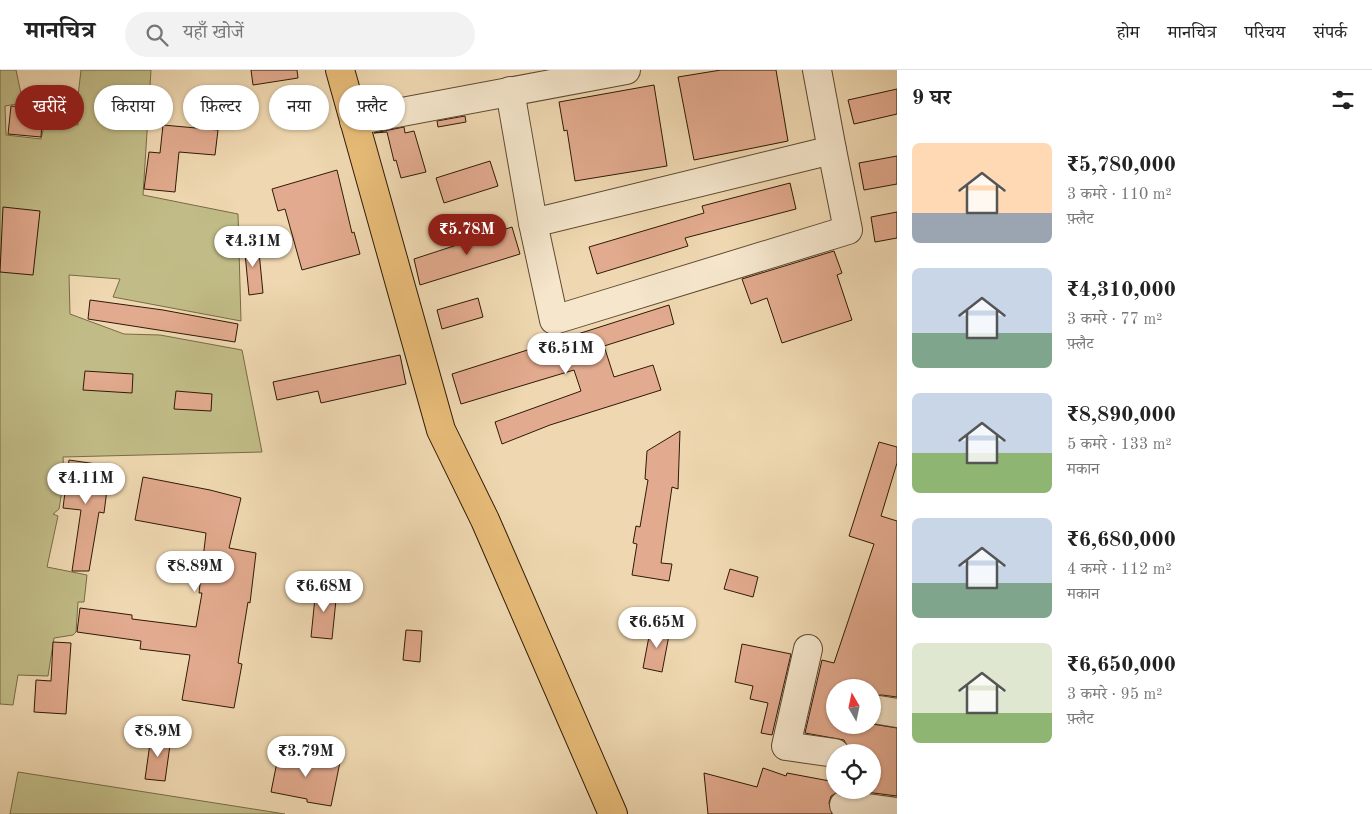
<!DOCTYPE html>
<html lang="hi">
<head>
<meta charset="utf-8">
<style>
	body { margin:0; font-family:"Old Standard TT","Noto Serif Devanagari",serif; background:#f2f2f2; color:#222; height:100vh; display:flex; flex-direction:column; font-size:19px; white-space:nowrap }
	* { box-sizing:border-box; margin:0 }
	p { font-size:16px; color:#767676 }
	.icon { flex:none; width:28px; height:28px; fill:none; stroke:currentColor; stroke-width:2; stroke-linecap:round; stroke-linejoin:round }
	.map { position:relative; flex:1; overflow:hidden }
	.details { display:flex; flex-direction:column; background:#fff; width:475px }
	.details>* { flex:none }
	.banner { position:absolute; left:15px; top:15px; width:475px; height:45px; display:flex; gap:10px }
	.needle { width:32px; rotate:351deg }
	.fabs { position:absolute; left:826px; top:609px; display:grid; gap:10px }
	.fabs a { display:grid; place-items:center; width:55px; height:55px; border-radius:50%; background:#fff; box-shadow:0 1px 4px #0004; font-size:25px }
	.price { position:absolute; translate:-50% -42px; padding:0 11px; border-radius:18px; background:#fff; color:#222; font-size:16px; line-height:32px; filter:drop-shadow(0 1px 2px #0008) }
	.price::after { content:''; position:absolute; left:50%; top:30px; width:15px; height:11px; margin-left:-8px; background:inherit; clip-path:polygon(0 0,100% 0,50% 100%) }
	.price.on { background:#8f2418; color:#fff }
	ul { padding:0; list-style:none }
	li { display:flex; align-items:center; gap:15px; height:125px; padding:0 15px }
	li span { display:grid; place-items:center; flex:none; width:140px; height:100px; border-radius:8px; color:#555 }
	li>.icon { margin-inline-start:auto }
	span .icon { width:60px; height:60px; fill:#fffc; stroke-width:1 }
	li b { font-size:21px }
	h2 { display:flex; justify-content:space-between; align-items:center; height:60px; padding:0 15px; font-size:21px }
	.chip { padding:0 18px; border-radius:22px; background:#fff; box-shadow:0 1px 4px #0004; font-size:18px; line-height:45px }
	.chip.on { background:#8f2418; color:#fff }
	header { display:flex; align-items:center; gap:30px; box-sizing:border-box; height:70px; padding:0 25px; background:#fff; border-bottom:1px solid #e0e0e0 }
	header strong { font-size:24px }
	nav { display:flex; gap:28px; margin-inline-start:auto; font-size:18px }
	.search { width:350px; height:45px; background:#f2f2f2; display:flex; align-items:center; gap:12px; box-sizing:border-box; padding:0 18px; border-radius:28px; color:#767676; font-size:19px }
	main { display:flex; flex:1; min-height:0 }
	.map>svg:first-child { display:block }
	.green { fill:#c1bc87; stroke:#786b46 }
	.building { fill:#e2aa8e; stroke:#2f1a06 }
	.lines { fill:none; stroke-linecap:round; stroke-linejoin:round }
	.minor-casing { stroke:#5f4a31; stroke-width:30 }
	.major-casing { stroke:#2f1a06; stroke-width:30 }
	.minor { stroke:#f5e6cc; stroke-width:28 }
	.major { stroke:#e8bc78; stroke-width:28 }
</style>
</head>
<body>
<header>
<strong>मानचित्र</strong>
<div class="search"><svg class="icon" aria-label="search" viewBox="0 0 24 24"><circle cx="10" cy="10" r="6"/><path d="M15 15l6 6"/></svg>यहाँ खोजें</div>
<nav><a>होम</a><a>मानचित्र</a><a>परिचय</a><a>संपर्क</a></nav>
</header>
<main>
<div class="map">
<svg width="897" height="744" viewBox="0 0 897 744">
	<rect width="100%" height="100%" fill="#efd8b1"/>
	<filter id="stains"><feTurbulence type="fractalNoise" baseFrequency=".004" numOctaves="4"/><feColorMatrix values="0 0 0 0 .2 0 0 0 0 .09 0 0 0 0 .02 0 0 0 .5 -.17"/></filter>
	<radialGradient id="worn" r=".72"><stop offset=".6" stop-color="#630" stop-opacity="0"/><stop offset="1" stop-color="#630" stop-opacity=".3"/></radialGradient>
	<!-- green -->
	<g class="green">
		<polygon points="0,0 16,0 23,33 5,36 6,65 41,69 45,52 78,55 77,35 81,0 151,0 143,125 238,144 241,251 113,227 120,209 69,205 70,244 124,264 160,265 242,280 262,382 63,387 64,408 59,439 53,444 58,446 47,497 87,505 84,532 78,532 76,562 73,565 54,568 48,606 18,605 13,635 0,634"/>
		<polygon points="18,702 285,744 10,744"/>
	</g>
	<!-- building -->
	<g class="building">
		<polygon points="251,0 297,0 298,8 253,15"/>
		<polygon points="721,0 776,0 788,71 694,90 678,7"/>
		<polygon points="654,15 667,96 575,111 567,60 564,61 559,32"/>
		<polygon points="387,16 389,28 365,33 362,20"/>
		<polygon points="897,19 897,44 854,54 848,30"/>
		<polygon points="11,36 43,39 41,67 8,64"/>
		<polygon points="465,46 466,52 438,57 437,51"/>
		<polygon points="163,55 218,60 215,85 179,82 175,122 144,119 149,82 160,83"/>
		<polygon points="404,57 405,63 414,61 426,102 401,108 396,90 394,91 387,62 374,63"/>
		<polygon points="897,86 897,114 864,120 859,93"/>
		<polygon points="490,91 498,116 444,133 436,108"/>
		<polygon points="337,100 352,163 354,162 360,184 302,200 285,139 278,141 272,119"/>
		<polygon points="790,113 796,139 685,168 688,176 597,204 589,177 704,143 702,136"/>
		<polygon points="3,137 40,141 33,205 0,202"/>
		<polygon points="897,142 897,168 875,172 871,147"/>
		<polygon points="512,157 520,184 420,215 414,189"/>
		<polygon points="258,172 263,223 249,225 244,173"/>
		<polygon points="834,181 842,203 837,205 852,250 782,273 767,228 751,234 742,209"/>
		<polygon points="478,228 483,247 442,259 437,240"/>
		<polygon points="90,230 163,240 238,254 235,272 88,249"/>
		<polygon points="669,235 674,254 604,276 614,307 653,295 661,320 550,355 502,374 495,352 581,321 574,300 461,334 452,304"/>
		<polygon points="400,285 406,314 321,333 318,321 277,330 273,312"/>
		<polygon points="85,301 133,304 132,323 83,320"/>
		<polygon points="176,321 212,324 211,341 174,339"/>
		<polygon points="680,361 678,419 672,417 661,493 672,494 669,511 632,505 637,474 633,473 636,456 640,457 648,410 645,409 647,381"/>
		<polygon points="879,372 897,377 897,393 881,446 897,451 897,627 882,625 872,626 872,618 835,618 835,655 872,654 897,658 897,726 850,720 872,720 872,682 850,682 844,670 805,663 822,590 834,593 874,474 849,466"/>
		<polygon points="69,390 110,396 104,443 99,442 89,501 72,501 81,440 63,438"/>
		<polygon points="143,407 210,420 241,428 229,478 256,483 250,533 248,532 238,593 242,594 234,638 182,630 190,585 140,579 141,571 77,562 80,538 132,545 132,549 196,557 202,523 199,523 206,463 135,450"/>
		<polygon points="730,499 758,507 753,527 724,519"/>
		<polygon points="316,518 337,520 332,569 311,567"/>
		<polygon points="651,556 670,560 662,602 643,598"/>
		<polygon points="406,560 422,561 420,592 403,590"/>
		<polygon points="53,572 71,573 66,644 34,642 36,610 51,611"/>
		<polygon points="742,574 791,584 772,665 761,663 768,633 750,629 753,616 735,612"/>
		<polygon points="151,666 171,668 165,711 145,709"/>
		<polygon points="279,682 340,692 331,736 307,732 307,729 271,722"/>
		<polygon points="763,698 786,706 787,703 835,712 835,720 842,720 831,726 829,733 832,744 708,744 704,703 757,717"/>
	</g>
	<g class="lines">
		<defs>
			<g id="minor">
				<polyline points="510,21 533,153 832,80 817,0"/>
				<polyline points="354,51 626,0"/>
				<polyline points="533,153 554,250 848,160 832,80"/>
				<polyline points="808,579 786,676 835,683"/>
				<polyline points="879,640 897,643"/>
				<polyline points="844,735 897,742"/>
			</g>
			<polyline id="major" points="340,0 441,360 485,450 613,744"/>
		</defs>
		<!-- minor casing -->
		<use href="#minor" class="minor-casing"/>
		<!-- major casing -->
		<use href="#major" class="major-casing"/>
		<!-- minor -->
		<use href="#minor" class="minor"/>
		<!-- major -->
		<use href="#major" class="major"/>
	</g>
	<rect width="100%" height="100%" filter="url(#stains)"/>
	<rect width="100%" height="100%" fill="url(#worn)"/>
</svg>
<div class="fabs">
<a><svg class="needle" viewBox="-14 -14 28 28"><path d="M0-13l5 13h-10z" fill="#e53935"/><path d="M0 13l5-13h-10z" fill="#767676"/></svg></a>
<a><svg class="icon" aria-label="locate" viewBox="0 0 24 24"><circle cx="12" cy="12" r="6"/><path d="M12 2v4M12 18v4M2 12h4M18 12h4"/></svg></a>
</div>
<b class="price on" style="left:467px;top:186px">₹5.78M</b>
<b class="price" style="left:253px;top:198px">₹4.31M</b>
<b class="price" style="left:566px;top:305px">₹6.51M</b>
<b class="price" style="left:86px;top:435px">₹4.11M</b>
<b class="price" style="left:195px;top:523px">₹8.89M</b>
<b class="price" style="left:324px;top:543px">₹6.68M</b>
<b class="price" style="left:657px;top:579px">₹6.65M</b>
<b class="price" style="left:158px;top:688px">₹8.9M</b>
<b class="price" style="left:306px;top:708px">₹3.79M</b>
<div class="banner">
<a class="chip on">खरीदें</a>
<a class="chip">किराया</a>
<a class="chip">फ़िल्टर</a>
<a class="chip">नया</a>
<a class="chip">फ़्लैट</a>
</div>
</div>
<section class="details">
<h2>9 घर<svg class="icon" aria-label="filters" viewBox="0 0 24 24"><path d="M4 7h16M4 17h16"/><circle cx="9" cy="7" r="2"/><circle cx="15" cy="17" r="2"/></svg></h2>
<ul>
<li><span style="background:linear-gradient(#ffd9b3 70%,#9aa5b1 0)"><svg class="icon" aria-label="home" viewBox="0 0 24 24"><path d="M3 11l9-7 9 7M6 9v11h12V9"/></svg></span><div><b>₹5,780,000</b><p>3 कमरे · 110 m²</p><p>फ़्लैट</p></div></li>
<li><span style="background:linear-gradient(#c9d6e8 65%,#7fa58c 0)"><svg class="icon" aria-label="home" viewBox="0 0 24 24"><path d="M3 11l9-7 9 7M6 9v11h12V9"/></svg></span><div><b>₹4,310,000</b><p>3 कमरे · 77 m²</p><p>फ़्लैट</p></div></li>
<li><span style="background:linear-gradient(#c9d6e8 60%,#8fb573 0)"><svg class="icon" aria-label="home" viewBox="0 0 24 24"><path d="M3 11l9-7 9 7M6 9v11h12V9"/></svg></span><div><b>₹8,890,000</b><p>5 कमरे · 133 m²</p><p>मकान</p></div></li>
<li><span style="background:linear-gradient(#c9d6e8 65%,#7fa58c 0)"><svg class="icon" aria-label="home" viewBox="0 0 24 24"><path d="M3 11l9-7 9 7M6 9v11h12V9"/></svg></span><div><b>₹6,680,000</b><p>4 कमरे · 112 m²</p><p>मकान</p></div></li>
<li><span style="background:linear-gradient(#dfe7d0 70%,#8fb573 0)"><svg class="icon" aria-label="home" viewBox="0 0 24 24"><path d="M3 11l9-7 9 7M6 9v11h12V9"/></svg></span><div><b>₹6,650,000</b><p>3 कमरे · 95 m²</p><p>फ़्लैट</p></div></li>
</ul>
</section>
</main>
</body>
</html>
